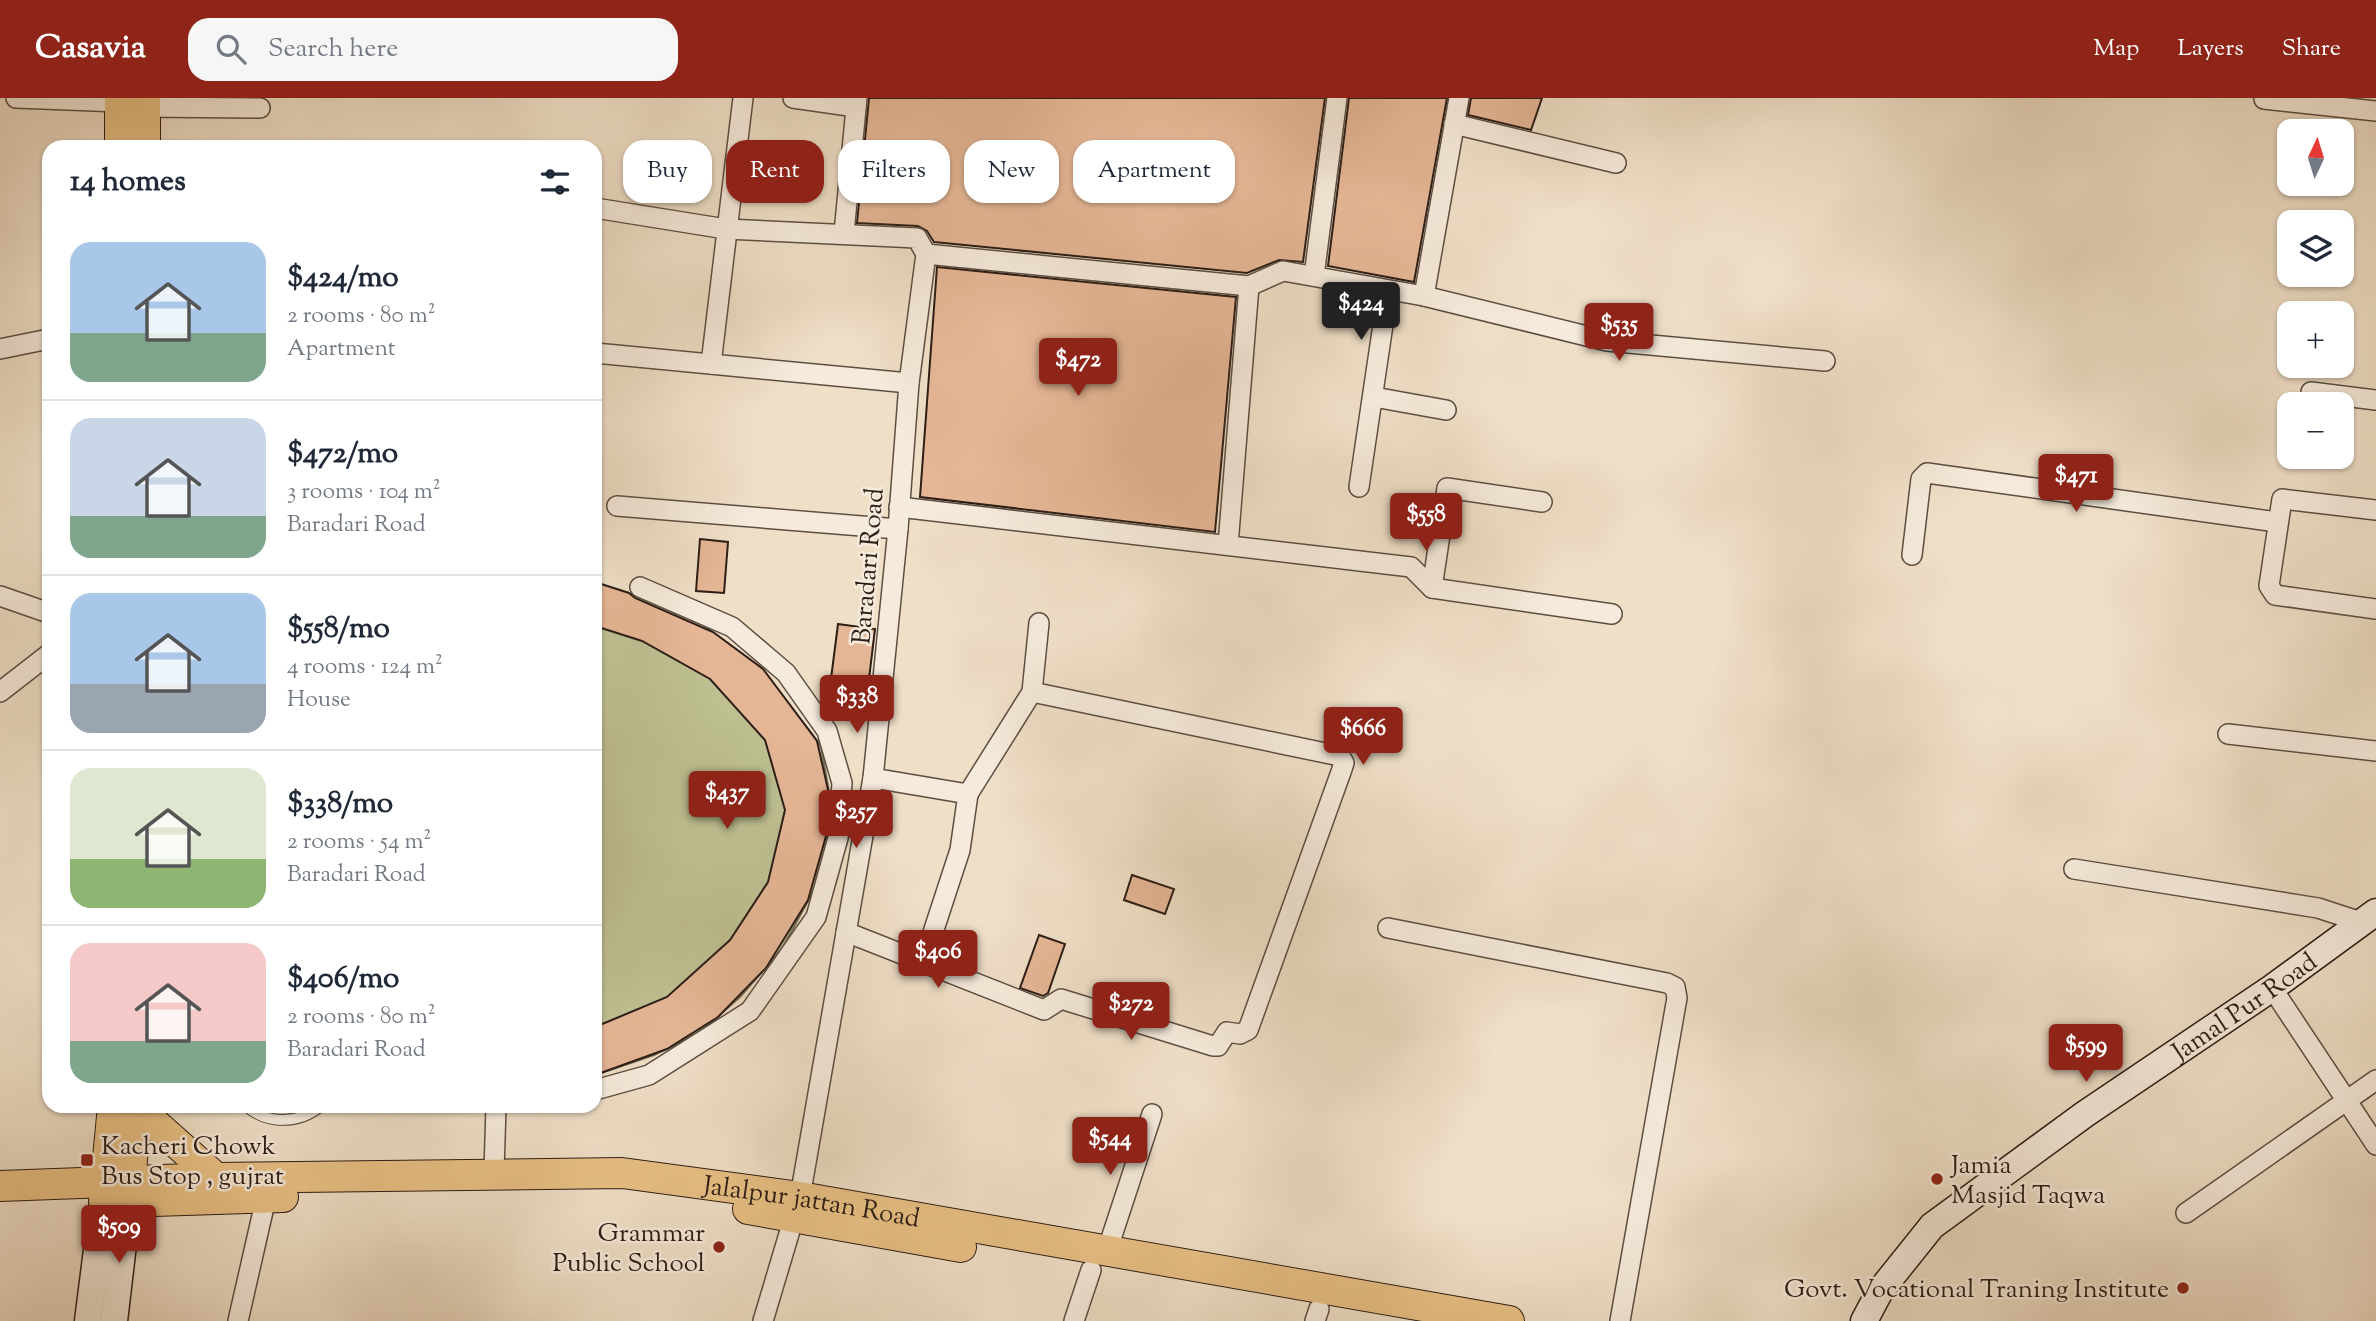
<!DOCTYPE html>
<html lang="en">
<head>
<meta charset="utf-8">
<style>
	body { margin:0; font-family:"Sorts Mill Goudy",serif; background:#f6f6f7; color:#1f2937; height:100vh; display:flex; flex-direction:column; font-size:26px; white-space:nowrap }
	* { box-sizing:border-box; margin:0 }
	p { font-size:23px; color:#747a83 }
	.icon { flex:none; width:38px; height:38px; fill:none; stroke:currentColor; stroke-width:2; stroke-linecap:round; stroke-linejoin:round }
	.map { position:relative; flex:1; overflow:hidden }
	.side { position:absolute; left:42px; top:42px; width:560px; height:973px; display:flex; flex-direction:column; background:#fff; border-radius:21px; box-shadow:0 2px 5px #0004 }
	.side>* { flex:none }
	.top-card { position:absolute; left:623px; top:42px; width:665px; height:63px; display:flex; gap:14px }
	.needle { width:46px; rotate:4deg }
	.fabs { position:absolute; left:2277px; top:21px; display:grid; gap:14px }
	.fabs a { display:grid; place-items:center; width:77px; height:77px; border-radius:14px; background:#fff; box-shadow:0 2px 5px #0004; font-size:35px }
	.price { position:absolute; translate:-50% -60px; padding:0 16px; border-radius:7px; background:#8f2418; color:#fff; font-size:23px; line-height:46px; filter:drop-shadow(0 2px 4px #0008) }
	.price::after { content:''; position:absolute; left:50%; top:42px; width:21px; height:16px; margin-left:-10px; background:inherit; clip-path:polygon(0 0,100% 0,50% 100%) }
	.price.on { background:#222; color:#fff }
	ul { padding:0; list-style:none }
	li { display:flex; align-items:center; gap:21px; height:175px; padding:0 28px }
	li+li { border-top:2px solid #e0e1e3 }
	li span { display:grid; place-items:center; flex:none; width:196px; height:140px; border-radius:21px; color:#555 }
	li>.icon { margin-inline-start:auto }
	span .icon { width:84px; height:84px; fill:#fffc; stroke-width:1 }
	li b { font-size:30px }
	h2 { display:flex; justify-content:space-between; align-items:center; height:84px; padding:0 28px; font-size:30px }
	.pill { padding:0 24px; border-radius:21px; background:#fff; box-shadow:0 2px 5px #0004; font-size:24px; line-height:63px }
	.pill.on { background:#8f2418; color:#fff }
	header { display:flex; align-items:center; gap:42px; box-sizing:border-box; height:98px; padding:0 35px; background:#8f2418; color:#fff }
	header strong { font-size:33px }
	nav { display:flex; gap:38px; margin-inline-start:auto; font-size:24px }
	.search { width:490px; height:63px; background:#f6f6f7; display:flex; align-items:center; gap:18px; box-sizing:border-box; padding:0 24px; border-radius:21px; color:#747a83; font-size:26px }
	.map>svg:first-child { display:block }
	.green { fill:#bec092; stroke:#756e54; stroke-width:2 }
	.building { fill:#e5b695; stroke:#2c1d16; stroke-width:2 }
	.lines { fill:none; stroke-linecap:round; stroke-linejoin:round }
	.lane-casing { stroke:#5d4e42; stroke-width:12 }
	.street-casing { stroke:#5d4e42; stroke-width:22 }
	.secondary-casing { stroke:#2c1d16; stroke-width:29 }
	.primary-casing { stroke:#2c1d16; stroke-width:32 }
	.lane { stroke:#f5eadb; stroke-width:10 }
	.street { stroke:#f5eadb; stroke-width:19 }
	.secondary { stroke:#f5eadb; stroke-width:26 }
	.primary { stroke:#e8c084; stroke-width:30 }
	.poi-dot { fill:#8f2418; stroke:#f5eadb; stroke-width:2.5 }
	.labels { text-anchor:middle; stroke-width:5; stroke-linejoin:round; paint-order:stroke }
	.street-label { font-size:26px; fill:#2c1d16; stroke:#f5eadb }
	.poi-label { font-size:26px; fill:#2c1d16; stroke:#f5eadb; text-anchor:start }
</style>
</head>
<body>
<header>
<strong>Casavia</strong>
<div class="search"><svg class="icon" aria-label="search" viewBox="0 0 24 24"><circle cx="10" cy="10" r="6"/><path d="M15 15l6 6"/></svg>Search here</div>
<nav><a>Map</a><a>Layers</a><a>Share</a></nav>
</header>
<div class="map">
<svg width="2376" height="1223" viewBox="0 0 2376 1223">
	<rect width="100%" height="100%" fill="#efdfc7"/>
	<filter id="stains"><feTurbulence type="fractalNoise" baseFrequency=".00286" numOctaves="4"/><feColorMatrix values="0 0 0 0 .2 0 0 0 0 .09 0 0 0 0 .02 0 0 0 .5 -.17"/></filter>
	<radialGradient id="worn" r=".72"><stop offset=".6" stop-color="#630" stop-opacity="0"/><stop offset="1" stop-color="#630" stop-opacity=".3"/></radialGradient>
	<!-- green -->
	<polygon class="green" points="595,485 682,511 761,570 821,648 832,712 822,777 782,851 740,899 699,935 654,957 595,977"/>
	<!-- building -->
	<g class="building">
		<polygon points="869,0 1325,0 1303,164 1279,162 1247,175 934,144 927,133 918,128 857,125"/>
		<polygon points="1349,0 1447,0 1414,184 1328,168"/>
		<polygon points="1471,0 1542,0 1531,32 1468,17"/>
		<polygon points="937,169 1236,199 1215,434 920,399"/>
		<polygon points="700,441 728,444 724,495 696,493"/>
		<polygon points="595,484 629,495 635,500 713,534 763,571 817,643 829,696 826,738 808,802 766,870 718,919 667,951 595,977 595,929 667,899 730,842 768,784 785,712 765,642 710,581 642,543 595,528"/>
		<polygon points="838,526 875,531 864,622 831,618 827,612"/>
		<polygon points="1132,777 1174,791 1165,816 1124,802"/>
		<polygon points="1039,837 1065,846 1048,895 1043,898 1020,890"/>
	</g>
	<g class="lines">
		<defs>
			<path id="lane" d="M246,1008C268,1027 299,1026 321,1008"/>
			<g id="street">
				<polyline points="16,0 120,4"/>
				<polyline points="793,0 856,9"/>
				<polyline points="2264,1 2376,13"/>
				<polyline points="145,9 260,10"/>
				<polyline points="1454,26 1616,65"/>
				<polyline points="595,110 726,131 917,140 926,156 909,285 898,431 873,680 800,1099 763,1223"/>
				<polyline points="844,135 857,0"/>
				<polyline points="926,156 1249,188 1283,173 1424,198 1607,243 1825,263"/>
				<polyline points="1314,178 1337,0"/>
				<polyline points="1424,198 1459,0"/>
				<polyline points="0,251 49,241"/>
				<polyline points="595,255 909,285"/>
				<polyline points="711,266 743,0"/>
				<polyline points="2311,294 2376,302"/>
				<polyline points="1374,299 1446,312"/>
				<polyline points="1359,389 1388,193"/>
				<polyline points="617,408 898,431"/>
				<polyline points="899,409 1411,469 1432,490 1612,516"/>
				<polyline points="2376,412 2282,401 2269,488 2275,497 2376,511"/>
				<polyline points="1228,447 1249,188"/>
				<polyline points="1912,457 1921,381 1927,375 2277,424"/>
				<polyline points="1432,490 1447,390 1542,404"/>
				<polyline points="0,498 49,515"/>
				<polyline points="0,594 49,556"/>
				<polyline points="2228,636 2376,653"/>
				<polyline points="873,680 968,696 1032,594 1039,525"/>
				<polyline points="2074,771 2318,810 2361,824"/>
				<polyline points="1388,830 1667,885 1675,889 1677,900 1620,1223"/>
				<polyline points="846,834 1044,912 1061,901 1213,948 1218,948 1227,934 1240,936 1248,932 1341,674 1344,665 1340,658 1032,594"/>
				<polyline points="923,865 960,752 968,696"/>
				<polyline points="2272,890 2376,1047"/>
				<polyline points="595,992 649,977 750,913 816,819 838,740 842,685 827,633 786,575 732,529 640,489"/>
				<polyline points="494,1074 496,1008"/>
				<polyline points="2186,1115 2376,982"/>
				<polyline points="1107,1153 1152,1016"/>
				<polyline points="238,1223 266,1100"/>
				<polyline points="1074,1223 1091,1172"/>
				<polyline points="1315,1223 1319,1211"/>
			</g>
			<g id="secondary">
				<polyline points="88,1223 103,1105"/>
				<polyline points="114,1223 128,1104"/>
				<path id="s1" d="M1864,1223L1880,1193L1932,1128L2085,1016L2272,890L2376,814"/>
			</g>
			<g id="primary">
				<polyline points="120,0 120,49"/>
				<polyline points="145,0 145,49"/>
				<polyline points="136,1009 216,1080"/>
				<path id="s2" d="M0,1088L216,1080L622,1075L800,1099L1509,1223"/>
				<polyline points="104,1102 113,1008"/>
				<polyline points="129,1102 136,1008"/>
				<polyline points="154,1103 283,1099"/>
				<polyline points="748,1111 961,1149"/>
			</g>
		</defs>
		<!-- lane casing -->
		<use href="#lane" class="lane-casing"/>
		<!-- street casing -->
		<use href="#street" class="street-casing"/>
		<!-- secondary casing -->
		<use href="#secondary" class="secondary-casing"/>
		<!-- primary casing -->
		<use href="#primary" class="primary-casing"/>
		<!-- lane -->
		<use href="#lane" class="lane"/>
		<!-- street -->
		<use href="#street" class="street"/>
		<!-- secondary -->
		<use href="#secondary" class="secondary"/>
		<!-- primary -->
		<use href="#primary" class="primary"/>
	</g>
	<!-- markers -->
	<g class="poi-dot">
		<rect x="80" y="1055" width="14" height="14" rx="3.5"/>
		<circle cx="1937" cy="1081" r="7"/>
		<circle cx="719" cy="1149" r="7"/>
		<circle cx="2183" cy="1190" r="7"/>
	</g>
	<g class="labels">
		<!-- street labels -->
		<g class="street-label">
			<text transform="translate(867 468) rotate(-85)" y="9">Baradari Road</text>
			<text dy="9" stroke="none"><textPath href="#s1" startOffset="499">Jamal Pur Road</textPath></text>
			<text dy="9" stroke="none"><textPath href="#s2" startOffset="814">Jalalpur jattan Road</textPath></text>
		</g>
		<!-- poi labels -->
		<g class="poi-label">
			<text x="101" y="1056">Kacheri Chowk<tspan x="101" dy="30">Bus Stop , gujrat</tspan></text>
			<text x="1951" y="1075">Jamia<tspan x="1951" dy="30">Masjid Taqwa</tspan></text>
			<text x="705" y="1143" text-anchor="end">Grammar<tspan x="705" dy="30">Public School</tspan></text>
			<text x="2169" y="1199" text-anchor="end">Govt. Vocational Traning Institute</text>
		</g>
	</g>
	<rect width="100%" height="100%" filter="url(#stains)"/>
	<rect width="100%" height="100%" fill="url(#worn)"/>
</svg>
<div class="fabs">
<a><svg class="needle" viewBox="-14 -14 28 28"><path d="M0-13l5 13h-10z" fill="#e53935"/><path d="M0 13l5-13h-10z" fill="#747a83"/></svg></a>
<a><svg class="icon" aria-label="layers" viewBox="0 0 24 24"><path d="M12 4l9 5-9 5-9-5zM3 14l9 5 9-5"/></svg></a>
<a>+</a>
<a>−</a>
</div>
<b class="price on" style="left:1361px;top:244px">$424</b>
<b class="price" style="left:1619px;top:265px">$535</b>
<b class="price" style="left:1078px;top:300px">$472</b>
<b class="price" style="left:2076px;top:416px">$471</b>
<b class="price" style="left:1426px;top:455px">$558</b>
<b class="price" style="left:857px;top:637px">$338</b>
<b class="price" style="left:1363px;top:669px">$666</b>
<b class="price" style="left:727px;top:733px">$437</b>
<b class="price" style="left:856px;top:752px">$257</b>
<b class="price" style="left:938px;top:892px">$406</b>
<b class="price" style="left:1131px;top:944px">$272</b>
<b class="price" style="left:2086px;top:986px">$599</b>
<b class="price" style="left:1110px;top:1079px">$544</b>
<b class="price" style="left:119px;top:1167px">$509</b>
<div class="top-card">
<a class="pill">Buy</a>
<a class="pill on">Rent</a>
<a class="pill">Filters</a>
<a class="pill">New</a>
<a class="pill">Apartment</a>
</div>
<section class="side">
<h2>14 homes<svg class="icon" aria-label="filters" viewBox="0 0 24 24"><path d="M4 7h16M4 17h16"/><circle cx="9" cy="7" r="2"/><circle cx="15" cy="17" r="2"/></svg></h2>
<ul>
<li><span style="background:linear-gradient(#a9c7e8 65%,#7fa58c 0)"><svg class="icon" aria-label="home" viewBox="0 0 24 24"><path d="M3 11l9-7 9 7M6 9v11h12V9"/></svg></span><div><b>$424/mo</b><p>2 rooms · 80 m²</p><p>Apartment</p></div></li>
<li><span style="background:linear-gradient(#c9d6e8 70%,#7fa58c 0)"><svg class="icon" aria-label="home" viewBox="0 0 24 24"><path d="M3 11l9-7 9 7M6 9v11h12V9"/></svg></span><div><b>$472/mo</b><p>3 rooms · 104 m²</p><p>Baradari Road</p></div></li>
<li><span style="background:linear-gradient(#a9c7e8 65%,#9aa5b1 0)"><svg class="icon" aria-label="home" viewBox="0 0 24 24"><path d="M3 11l9-7 9 7M6 9v11h12V9"/></svg></span><div><b>$558/mo</b><p>4 rooms · 124 m²</p><p>House</p></div></li>
<li><span style="background:linear-gradient(#dfe7d0 65%,#8fb573 0)"><svg class="icon" aria-label="home" viewBox="0 0 24 24"><path d="M3 11l9-7 9 7M6 9v11h12V9"/></svg></span><div><b>$338/mo</b><p>2 rooms · 54 m²</p><p>Baradari Road</p></div></li>
<li><span style="background:linear-gradient(#f6c9c9 70%,#7fa58c 0)"><svg class="icon" aria-label="home" viewBox="0 0 24 24"><path d="M3 11l9-7 9 7M6 9v11h12V9"/></svg></span><div><b>$406/mo</b><p>2 rooms · 80 m²</p><p>Baradari Road</p></div></li>
</ul>
</section>
</div>
</body>
</html>
